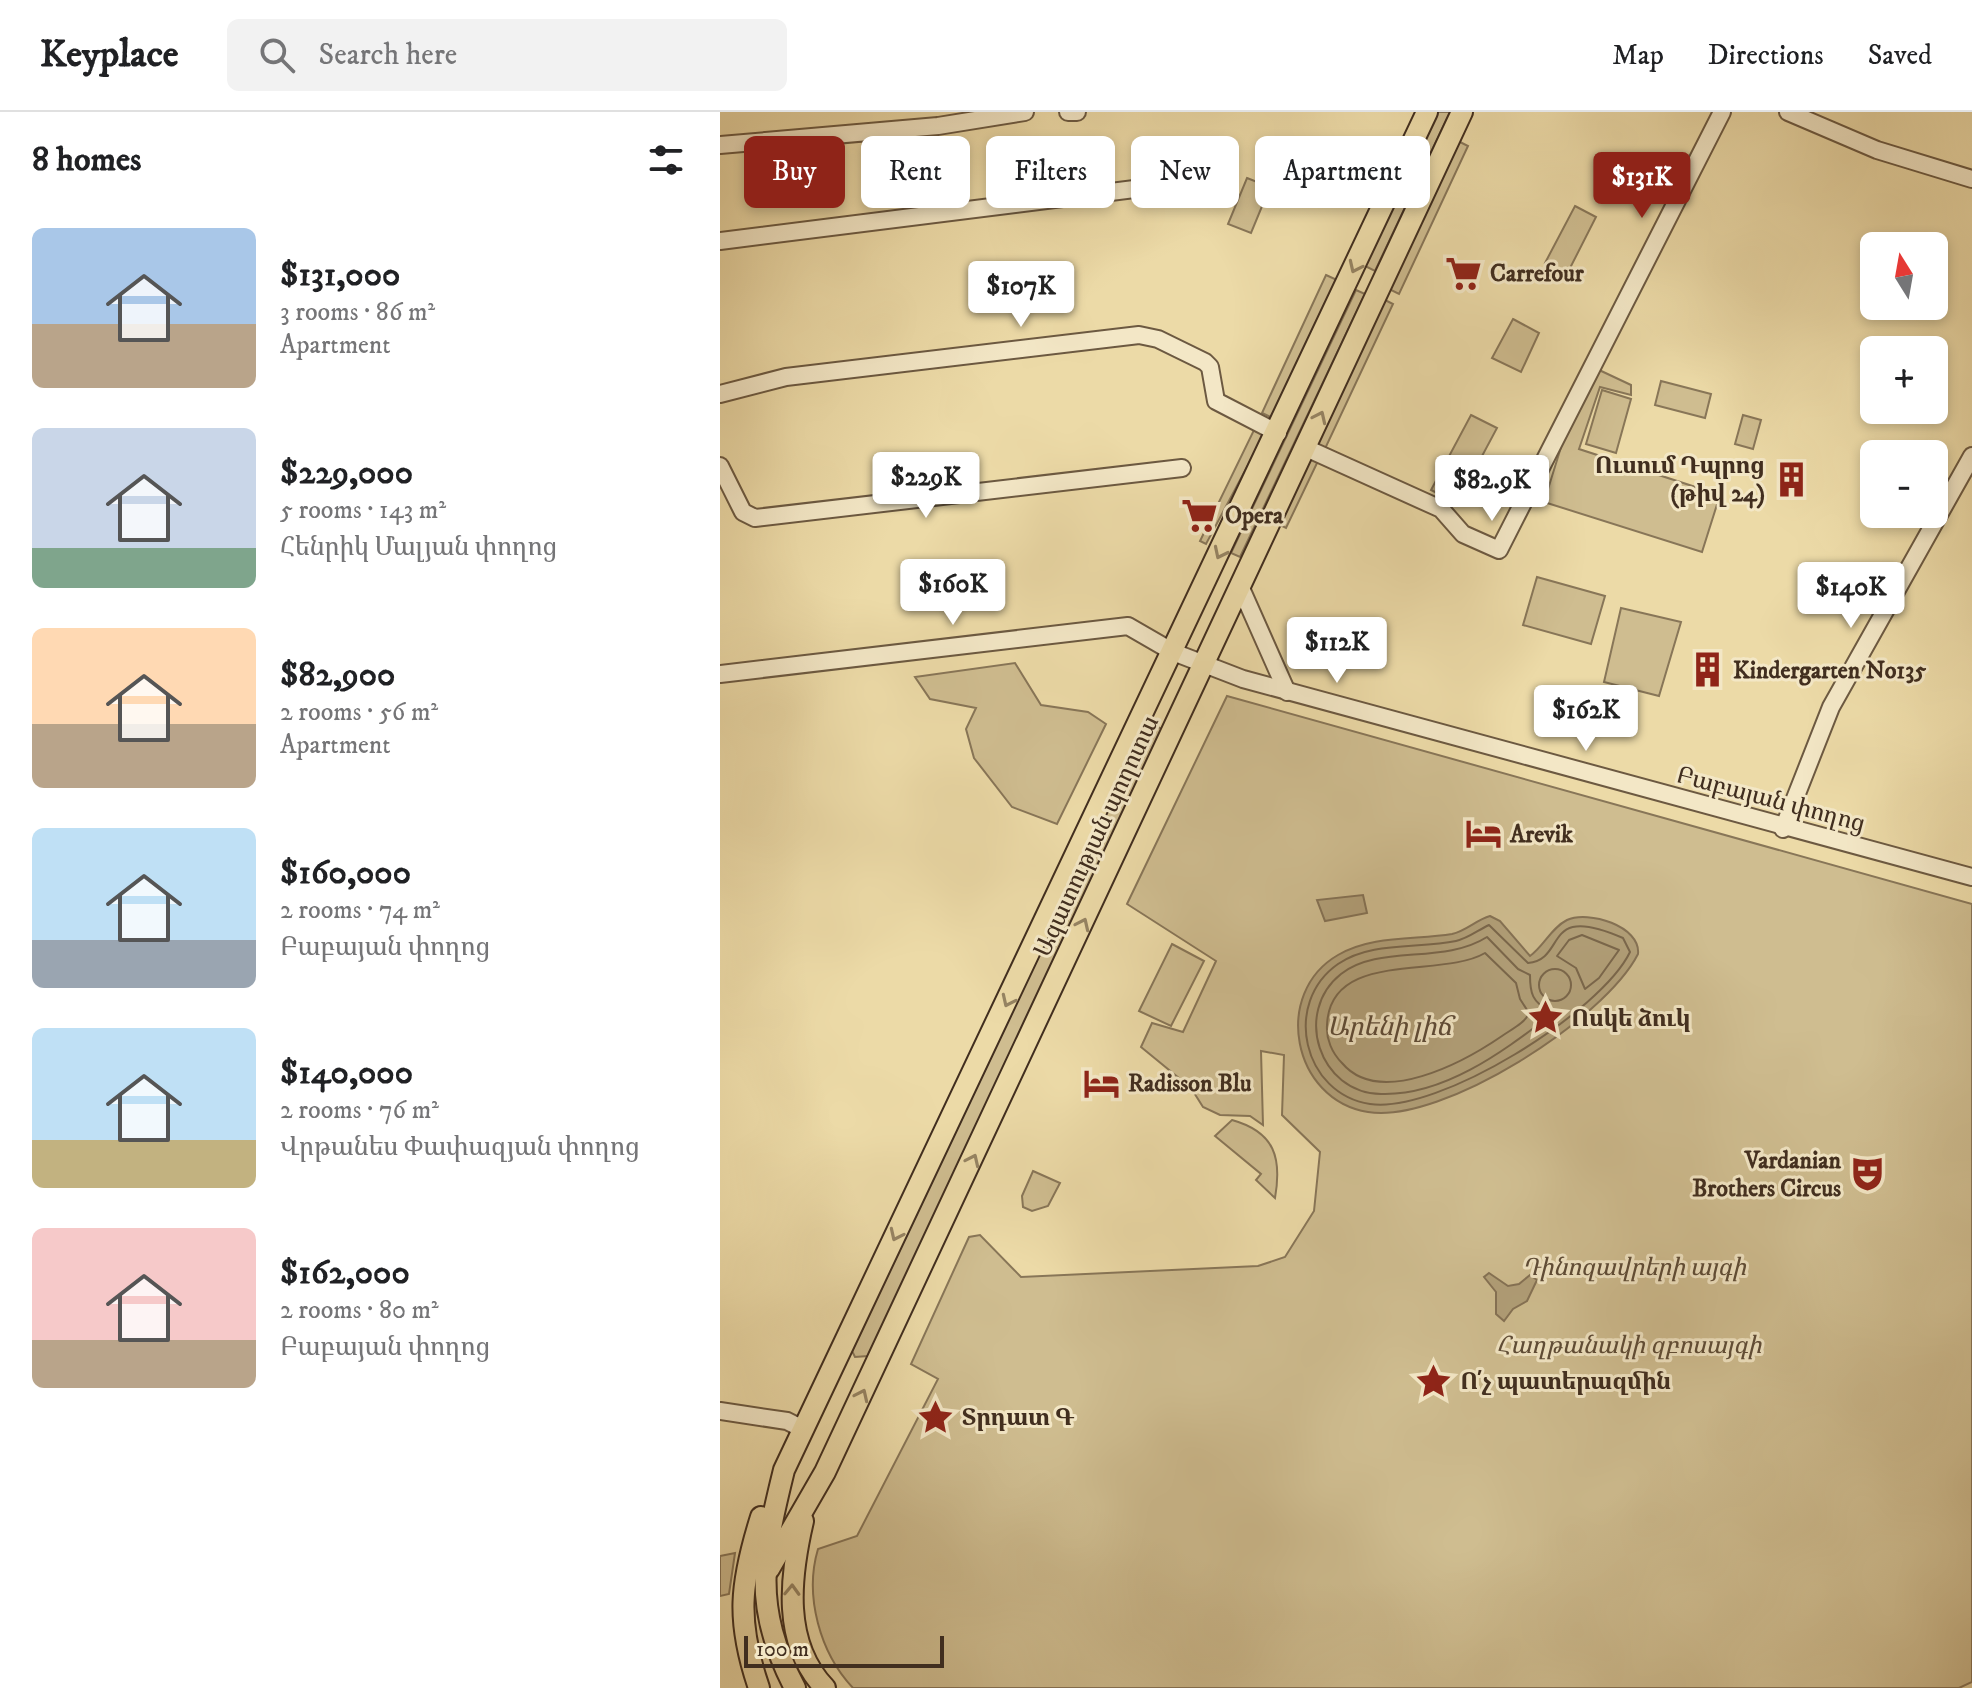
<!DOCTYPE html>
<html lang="en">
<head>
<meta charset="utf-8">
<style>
	body { margin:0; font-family:"IM FELL DW Pica","Noto Serif Armenian",serif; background:#f2f2f2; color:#202124; height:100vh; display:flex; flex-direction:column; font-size:30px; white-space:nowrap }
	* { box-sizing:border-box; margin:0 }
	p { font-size:26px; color:#757577 }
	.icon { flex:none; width:44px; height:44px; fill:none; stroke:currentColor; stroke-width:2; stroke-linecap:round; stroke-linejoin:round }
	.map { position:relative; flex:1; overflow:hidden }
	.sheet { display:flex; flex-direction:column; background:#fff; width:720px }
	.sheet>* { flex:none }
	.hud { position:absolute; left:24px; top:24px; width:760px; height:72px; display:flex; gap:16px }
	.needle { width:52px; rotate:349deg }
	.controls { position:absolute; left:1140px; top:120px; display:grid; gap:16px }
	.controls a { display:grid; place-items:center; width:88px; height:88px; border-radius:12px; background:#fff; box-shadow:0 4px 12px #0003; font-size:40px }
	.scale { position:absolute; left:24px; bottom:20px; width:200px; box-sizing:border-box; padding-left:8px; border:4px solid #412e1f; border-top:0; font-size:22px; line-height:28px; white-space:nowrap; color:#412e1f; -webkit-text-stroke:6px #f3e7c6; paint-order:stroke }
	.price { position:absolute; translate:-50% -68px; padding:0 18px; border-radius:8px; background:#fff; color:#222; font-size:26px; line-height:52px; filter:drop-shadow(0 2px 4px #0008) }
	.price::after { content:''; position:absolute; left:50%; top:48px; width:24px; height:18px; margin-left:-12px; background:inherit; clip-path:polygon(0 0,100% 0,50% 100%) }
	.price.on { background:#8f2418; color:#fff }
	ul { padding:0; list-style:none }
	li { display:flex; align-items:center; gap:24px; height:200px; padding:0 32px }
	li span { display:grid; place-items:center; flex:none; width:224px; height:160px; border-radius:12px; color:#555 }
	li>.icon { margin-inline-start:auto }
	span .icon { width:96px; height:96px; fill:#fffc; stroke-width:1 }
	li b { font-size:34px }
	h2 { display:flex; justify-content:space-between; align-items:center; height:96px; padding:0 32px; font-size:34px }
	.chip { padding:0 28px; border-radius:12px; background:#fff; box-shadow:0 4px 12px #0003; font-size:28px; line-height:72px }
	.chip.on { background:#8f2418; color:#fff }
	header { display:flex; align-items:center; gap:48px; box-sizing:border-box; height:112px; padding:0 40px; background:#fff; border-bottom:2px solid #e0e0e0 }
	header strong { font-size:38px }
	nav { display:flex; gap:44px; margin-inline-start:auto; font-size:28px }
	.search { width:560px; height:72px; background:#f2f2f2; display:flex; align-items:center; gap:20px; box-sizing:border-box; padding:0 28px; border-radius:12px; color:#757577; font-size:30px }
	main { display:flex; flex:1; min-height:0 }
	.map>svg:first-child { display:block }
	.green { fill:#cfbd90; stroke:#887658; stroke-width:2 }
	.water { fill:#b2a079; stroke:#857255; stroke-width:2 }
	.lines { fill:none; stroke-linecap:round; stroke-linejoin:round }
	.shore { stroke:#7a674c; stroke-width:2 }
	.minor-casing { stroke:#6c5941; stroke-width:20 }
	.major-casing { stroke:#412e1f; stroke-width:24 }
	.minor { stroke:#f3e7c6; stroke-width:16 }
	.major { stroke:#ecdaa7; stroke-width:20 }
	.oneway { stroke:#968463 }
	.labels { text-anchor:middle; stroke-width:6; stroke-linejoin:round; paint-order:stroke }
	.poi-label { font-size:24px; font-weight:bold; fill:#412e1f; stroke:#f3e7c6; text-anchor:start }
	.street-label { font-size:24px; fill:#412e1f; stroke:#f3e7c6 }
	.park-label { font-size:24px; font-style:italic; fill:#5d4b36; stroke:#f3e7c6 }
	.water-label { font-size:26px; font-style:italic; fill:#5d4a36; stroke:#f3e7c6 }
</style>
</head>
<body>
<header>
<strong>Keyplace</strong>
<div class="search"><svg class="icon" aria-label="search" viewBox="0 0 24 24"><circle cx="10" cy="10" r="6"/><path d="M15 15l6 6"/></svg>Search here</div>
<nav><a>Map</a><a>Directions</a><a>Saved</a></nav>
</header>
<main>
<section class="sheet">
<h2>8 homes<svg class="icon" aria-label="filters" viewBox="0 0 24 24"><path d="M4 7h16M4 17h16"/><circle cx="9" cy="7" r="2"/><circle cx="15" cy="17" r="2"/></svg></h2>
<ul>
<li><span style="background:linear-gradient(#a9c7e8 60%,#b9a48a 0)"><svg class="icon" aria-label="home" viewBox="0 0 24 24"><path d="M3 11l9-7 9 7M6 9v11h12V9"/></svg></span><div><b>$131,000</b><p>3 rooms · 86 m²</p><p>Apartment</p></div></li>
<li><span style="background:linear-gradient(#c9d6e8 75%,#7fa58c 0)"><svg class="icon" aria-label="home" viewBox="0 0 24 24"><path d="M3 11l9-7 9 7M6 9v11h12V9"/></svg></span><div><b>$229,000</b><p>5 rooms · 143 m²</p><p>Հենրիկ Մալյան փողոց</p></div></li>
<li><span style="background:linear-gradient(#ffd9b3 60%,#b9a48a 0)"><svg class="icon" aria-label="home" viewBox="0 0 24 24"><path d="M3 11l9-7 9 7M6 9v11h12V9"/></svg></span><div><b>$82,900</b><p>2 rooms · 56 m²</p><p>Apartment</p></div></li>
<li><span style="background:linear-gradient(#bfe0f5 70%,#9aa5b1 0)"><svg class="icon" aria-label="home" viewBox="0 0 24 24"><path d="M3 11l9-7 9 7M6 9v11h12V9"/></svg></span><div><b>$160,000</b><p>2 rooms · 74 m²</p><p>Բաբայան փողոց</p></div></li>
<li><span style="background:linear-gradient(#bfe0f5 70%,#c2b280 0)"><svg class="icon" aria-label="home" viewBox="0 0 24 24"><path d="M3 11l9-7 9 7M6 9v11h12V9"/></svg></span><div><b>$140,000</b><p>2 rooms · 76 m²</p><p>Վրթանես Փափազյան փողոց</p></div></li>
<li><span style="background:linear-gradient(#f6c9c9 70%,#b9a48a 0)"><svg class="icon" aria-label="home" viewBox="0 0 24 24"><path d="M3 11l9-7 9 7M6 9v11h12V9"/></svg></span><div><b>$162,000</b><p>2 rooms · 80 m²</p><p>Բաբայան փողոց</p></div></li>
</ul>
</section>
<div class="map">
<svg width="1252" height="1576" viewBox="0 0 1252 1576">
	<rect width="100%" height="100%" fill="#ecdaa7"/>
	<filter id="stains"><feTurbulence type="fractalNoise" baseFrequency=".0025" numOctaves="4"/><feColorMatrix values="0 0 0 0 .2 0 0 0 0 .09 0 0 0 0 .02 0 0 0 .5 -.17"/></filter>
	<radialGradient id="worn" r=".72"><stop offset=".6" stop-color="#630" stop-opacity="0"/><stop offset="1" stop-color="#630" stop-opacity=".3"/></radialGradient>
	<!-- green -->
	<g class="green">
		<polygon points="718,0 730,0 655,159 645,154"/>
		<polygon points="736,28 748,34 679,182 667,176"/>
		<polygon points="527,66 550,75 531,121 508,112"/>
		<polygon points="855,94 876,105 847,162 825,151"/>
		<polygon points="606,163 617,168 553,306 542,301"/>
		<polygon points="636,178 645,182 520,445 511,441"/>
		<polygon points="661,186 673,192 603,341 591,336"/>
		<polygon points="793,207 819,221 801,260 772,246"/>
		<polygon points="877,257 911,273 911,283 880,275 859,337 1000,383 982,440 824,390 842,332"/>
		<polygon points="941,269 991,282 985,306 935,293"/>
		<polygon points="882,278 911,287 896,341 866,332"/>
		<polygon points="751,303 777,316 737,391 711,378"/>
		<polygon points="1023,303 1041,308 1033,337 1015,332"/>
		<polygon points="534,318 544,323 486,432 480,429"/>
		<polygon points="587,344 598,349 566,416 556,411"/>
		<polygon points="817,465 885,484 871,532 803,513"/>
		<polygon points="901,496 961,510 939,584 884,570"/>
		<polygon points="295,551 321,593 368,600 386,612 337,712 292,695 254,646 246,617 256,596 210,587 195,565"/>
		<path d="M507,584L1252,792V1570L1239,1576H133C100,1541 84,1484 98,1437L137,1424L218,1267L191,1252L249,1125L260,1123L301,1165L538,1154L565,1145L594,1099L600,1040L562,1003L564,943L541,939L543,1013L530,1004L500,1003L483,995L471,976L421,935L432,911L463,920L496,849L407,792Z"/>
		<polygon points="429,611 444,618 148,1244 135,1245 132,1239"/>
		<polygon points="452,832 484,849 451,914 419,899"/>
		<path d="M512,1008C555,1020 562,1046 555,1086L536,1068L541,1062L495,1024Z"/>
		<polygon points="313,1059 340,1071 328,1094 312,1099 303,1095 302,1084"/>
		<polygon points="15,1441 9,1482 0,1484 0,1444"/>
	</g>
	<!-- water -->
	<g class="water">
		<polygon points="643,783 647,801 605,809 597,788"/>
		<path d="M770,804L780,809L810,844C824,834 831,816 847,808C868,798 921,814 918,842C885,907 723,1012 648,1000C572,988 552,881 618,843C652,823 695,828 732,822C746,819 756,808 770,804Z"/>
		<polygon points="769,1161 788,1174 799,1172 810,1163 817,1168 807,1189 793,1197 784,1209 776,1202 776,1180 764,1165"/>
	</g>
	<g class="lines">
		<!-- shore -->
		<g class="shore">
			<path d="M769,813L808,851C848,847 821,790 903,826L910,840C881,900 719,1002 650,992C583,982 562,891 618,852C651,829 698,837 736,829C749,826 758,818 769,813Z"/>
			<polygon points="862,823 899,838 879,866 865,877 856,856 837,844 849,828"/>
			<path d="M767,825L798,857L810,863C810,881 812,890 830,899V904C782,940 724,984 661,982C599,981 573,900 621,862C659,832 723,853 767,825Z"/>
			<path d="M765,841L796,871L800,887L809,901C805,911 792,917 782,924C744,950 660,996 622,951C612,941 606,927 607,913C610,837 721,867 765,841Z"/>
			<circle cx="835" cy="873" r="16"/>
		</g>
		<defs>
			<g id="minor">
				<polyline points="348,0 357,0"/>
				<polyline points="1068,0 1157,38 1252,67"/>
				<polyline points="0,33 218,14 305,0"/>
				<polyline points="0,129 494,67"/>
				<polyline points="0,282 66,265 419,223 438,227 485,250 490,255 496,289 558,321"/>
				<polyline points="586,336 721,397 743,422 779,438 1002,0"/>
				<polyline points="0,354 23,400 35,406 462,356"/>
				<polyline points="520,474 567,580"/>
				<polyline points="0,562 408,514 453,540 523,567 1252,765"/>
				<polyline points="1063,717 1111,595 1252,344"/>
				<polyline points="0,1299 67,1309 83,1317"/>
			</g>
			<g id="major">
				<path d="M83,1409C70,1465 62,1531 105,1576"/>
				<polyline points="49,1457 105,1360 742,0"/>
				<path d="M39,1576C16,1509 20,1472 41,1405"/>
				<path d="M75,1576C32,1495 43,1443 64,1358L707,0"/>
			</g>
		</defs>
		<!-- minor casing -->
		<use href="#minor" class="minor-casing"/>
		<!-- major casing -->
		<use href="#major" class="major-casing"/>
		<!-- minor -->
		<use href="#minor" class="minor"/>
		<!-- major -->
		<use href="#major" class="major"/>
	</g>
	<!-- one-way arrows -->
	<defs><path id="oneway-chevron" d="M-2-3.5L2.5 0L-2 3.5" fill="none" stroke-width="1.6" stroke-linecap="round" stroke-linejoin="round" transform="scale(2)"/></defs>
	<g class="oneway">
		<use href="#oneway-chevron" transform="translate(635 155) rotate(115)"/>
		<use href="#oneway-chevron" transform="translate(600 305) rotate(-65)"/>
		<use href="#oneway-chevron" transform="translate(500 441) rotate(116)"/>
		<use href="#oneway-chevron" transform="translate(363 812) rotate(-65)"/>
		<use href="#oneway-chevron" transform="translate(288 889) rotate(115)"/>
		<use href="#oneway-chevron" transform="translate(253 1048) rotate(-65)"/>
		<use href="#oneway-chevron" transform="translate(176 1123) rotate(115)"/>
		<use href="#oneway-chevron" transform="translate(142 1283) rotate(-65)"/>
		<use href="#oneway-chevron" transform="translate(72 1478) rotate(-88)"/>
	</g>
	<!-- icons -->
	<defs>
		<symbol id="supermarket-bare" viewBox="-9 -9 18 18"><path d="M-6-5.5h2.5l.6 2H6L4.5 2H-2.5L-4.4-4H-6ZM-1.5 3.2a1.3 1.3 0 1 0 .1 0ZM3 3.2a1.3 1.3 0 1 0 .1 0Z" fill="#8f2418" stroke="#f3e7c6" stroke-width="2.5" paint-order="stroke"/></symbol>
		<symbol id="building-bare" viewBox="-9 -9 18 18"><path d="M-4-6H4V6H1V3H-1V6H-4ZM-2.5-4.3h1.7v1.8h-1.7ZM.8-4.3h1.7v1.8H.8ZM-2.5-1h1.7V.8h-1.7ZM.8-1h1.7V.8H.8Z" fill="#8f2418" stroke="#f3e7c6" stroke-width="2.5" paint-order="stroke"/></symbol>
		<symbol id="hotel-bare" viewBox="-9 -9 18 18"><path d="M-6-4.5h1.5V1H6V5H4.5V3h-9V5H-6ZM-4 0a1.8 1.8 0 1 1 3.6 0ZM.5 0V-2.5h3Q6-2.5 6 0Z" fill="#8f2418" stroke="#f3e7c6" stroke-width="2.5" paint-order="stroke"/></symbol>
		<symbol id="sight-bare" viewBox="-9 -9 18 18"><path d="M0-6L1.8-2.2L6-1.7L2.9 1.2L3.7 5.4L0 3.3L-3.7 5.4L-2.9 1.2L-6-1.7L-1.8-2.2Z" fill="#8f2418" stroke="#f3e7c6" stroke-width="2.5" paint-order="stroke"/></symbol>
		<symbol id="theatre-bare" viewBox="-9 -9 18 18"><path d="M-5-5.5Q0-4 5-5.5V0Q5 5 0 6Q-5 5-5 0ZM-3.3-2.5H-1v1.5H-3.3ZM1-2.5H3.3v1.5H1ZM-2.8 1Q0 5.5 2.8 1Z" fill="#8f2418" stroke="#f3e7c6" stroke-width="2.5" paint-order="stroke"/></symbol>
	</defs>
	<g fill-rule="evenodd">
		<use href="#supermarket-bare" x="718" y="136" width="51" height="51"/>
		<use href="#building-bare" x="1046" y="342" width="51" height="51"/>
		<use href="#supermarket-bare" x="454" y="378" width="51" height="51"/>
		<use href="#building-bare" x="962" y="532" width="51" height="51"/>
		<use href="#hotel-bare" x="738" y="696" width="51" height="51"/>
		<use href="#sight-bare" x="800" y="880" width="51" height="51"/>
		<use href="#hotel-bare" x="356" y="946" width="51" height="51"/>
		<use href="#theatre-bare" x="1122" y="1036" width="51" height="51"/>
		<use href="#sight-bare" x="688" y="1244" width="51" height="51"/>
		<use href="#sight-bare" x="190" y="1280" width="51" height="51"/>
	</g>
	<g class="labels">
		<!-- poi labels -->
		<g class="poi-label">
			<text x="770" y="169">Carrefour</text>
			<text x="1045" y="361" text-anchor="end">Ուսում Դպրոց<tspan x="1045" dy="28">(թիվ 24)</tspan></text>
			<text x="505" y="411">Opera</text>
			<text x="1013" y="566">Kindergarten No135</text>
			<text x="790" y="730">Arevik</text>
			<text x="851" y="914">Ոսկե ձուկ</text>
			<text x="408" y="979">Radisson Blu</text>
			<text x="1121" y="1056" text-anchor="end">Vardanian<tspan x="1121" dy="28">Brothers Circus</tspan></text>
			<text x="740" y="1277">Ո՛չ պատերազմին</text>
			<text x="242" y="1313">Տրդատ Գ</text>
		</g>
		<!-- street labels -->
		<g class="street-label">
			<text transform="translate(1051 687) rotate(15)" y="8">Բաբայան փողոց</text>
			<text transform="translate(376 724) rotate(-65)" y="8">Ազատության պողոտա</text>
		</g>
		<!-- park labels -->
		<g class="park-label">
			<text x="914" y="1163">Դինոզավրերի այգի</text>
			<text x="909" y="1241">Հաղթանակի զբոսայգի</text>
		</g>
		<!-- water labels -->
		<g class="water-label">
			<text x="669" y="923">Արենի լիճ</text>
		</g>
	</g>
	<rect width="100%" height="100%" filter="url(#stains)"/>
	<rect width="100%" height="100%" fill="url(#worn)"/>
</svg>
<div class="controls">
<a><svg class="needle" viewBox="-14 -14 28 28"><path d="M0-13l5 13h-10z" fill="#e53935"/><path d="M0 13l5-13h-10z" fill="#757577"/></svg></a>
<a>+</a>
<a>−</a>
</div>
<div class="scale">100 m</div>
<b class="price on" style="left:922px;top:108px">$131K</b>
<b class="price" style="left:301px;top:217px">$107K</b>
<b class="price" style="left:206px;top:408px">$229K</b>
<b class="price" style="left:772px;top:411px">$82.9K</b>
<b class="price" style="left:233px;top:515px">$160K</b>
<b class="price" style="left:1131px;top:518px">$140K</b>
<b class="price" style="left:617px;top:573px">$112K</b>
<b class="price" style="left:866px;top:641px">$162K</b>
<div class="hud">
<a class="chip on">Buy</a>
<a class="chip">Rent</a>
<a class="chip">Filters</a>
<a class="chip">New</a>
<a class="chip">Apartment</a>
</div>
</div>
</main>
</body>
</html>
